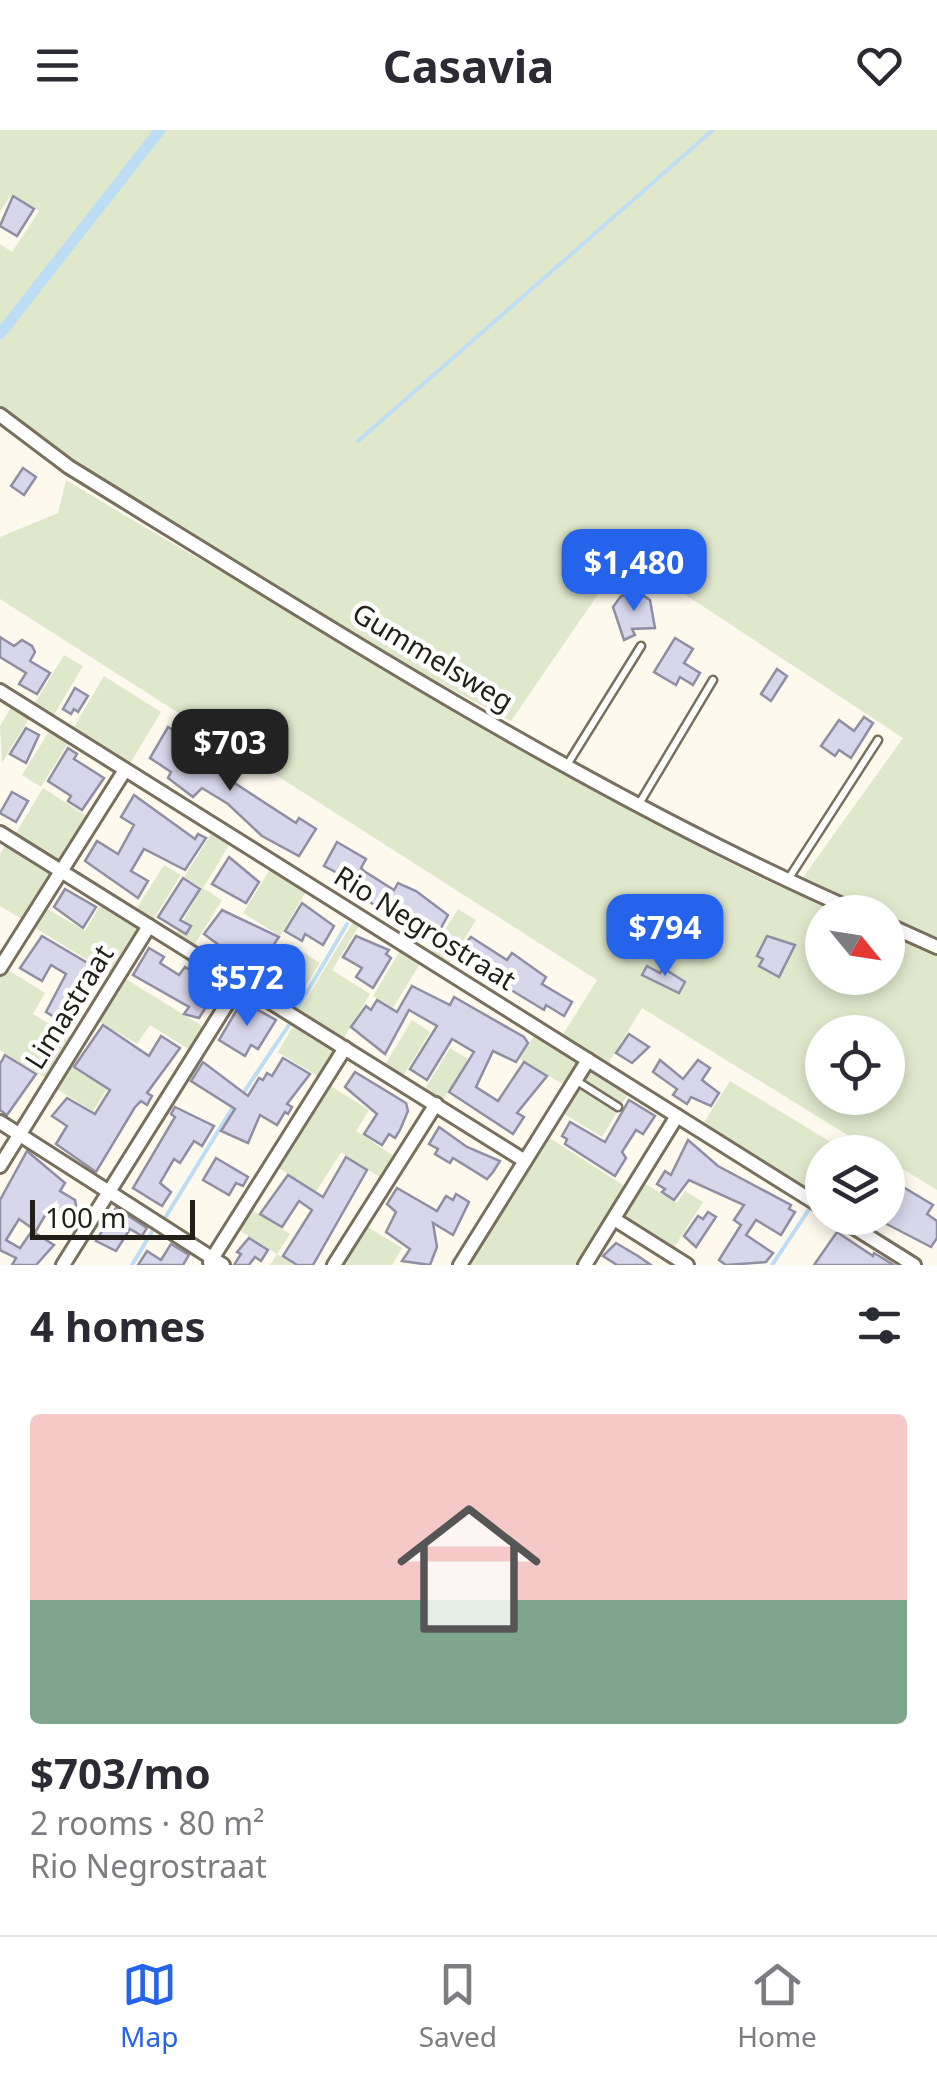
<!DOCTYPE html>
<html lang="en">
<head>
<meta charset="utf-8">
<style>
	body { margin:0; font-family:"Noto Sans",sans-serif; background:#f7f7f7; color:#2b2b33; height:100vh; display:flex; flex-direction:column; font-size:38px; white-space:nowrap }
	* { box-sizing:border-box; margin:0 }
	p { font-size:32px; color:#7c7c81 }
	.icon { flex:none; width:55px; height:55px; fill:none; stroke:currentColor; stroke-width:2; stroke-linecap:round; stroke-linejoin:round }
	.map { position:relative; height:1135px; overflow:hidden }
	.panel { display:flex; flex-direction:column; background:#fff; flex:1 }
	.panel>* { flex:none }
	.needle { width:65px; rotate:120deg }
	.controls { position:absolute; left:805px; top:765px; display:grid; gap:20px }
	.controls a { display:grid; place-items:center; width:100px; height:100px; border-radius:50%; background:#fff; box-shadow:0 5px 15px #0003; font-size:50px }
	.scale { position:absolute; left:30px; bottom:25px; width:165px; box-sizing:border-box; padding-left:10px; border:5px solid #221f18; border-top:0; font-size:28px; line-height:35px; white-space:nowrap; color:#221f18; -webkit-text-stroke:8px #fff; paint-order:stroke }
	.price { position:absolute; translate:-50% -85px; padding:0 22px; border-radius:20px; background:#2563eb; color:#fff; font-size:32px; line-height:65px; filter:drop-shadow(0 2px 5px #0008) }
	.price::after { content:''; position:absolute; left:50%; top:60px; width:30px; height:22px; margin-left:-15px; background:inherit; clip-path:polygon(0 0,100% 0,50% 100%) }
	.price.selected { background:#222; color:#fff }
	ul { padding:0; list-style:none }
	li { display:grid; align-content:center; gap:20px; height:530px; padding:0 30px }
	li+li { border-top:2px solid #e1e1e2 }
	li span { display:grid; place-items:center; height:310px; border-radius:10px; color:#555 }
	li>.icon { margin-inline-start:auto }
	span .icon { width:180px; height:180px; fill:#fffc; stroke-width:1 }
	li b { font-size:42px }
	h2 { display:flex; justify-content:space-between; align-items:center; height:120px; padding:0 30px; font-size:42px }
	header { display:flex; justify-content:space-between; align-items:center; height:130px; padding:0 30px; background:#fff; font-size:45px; font-weight:700 }
	.menu { display:flex; justify-content:space-around; align-items:center; height:140px; border-top:2px solid #e1e1e2; background:#fff; font-size:28px; color:#7c7c81 }
	.menu a { display:grid; justify-items:center; gap:5px }
	.menu .selected { color:#2563eb }
	.map>svg:first-child { display:block }
	.green { fill:#e0e8cc; fill-rule:evenodd }
	.lines { fill:none; stroke-linecap:round; stroke-linejoin:round }
	.stream { stroke:#bcddf4; stroke-width:4 }
	.canal { stroke:#bcddf4; stroke-width:11 }
	.building { fill:#d8d6eb; stroke:#908ea2; stroke-width:2.5 }
	.lane-casing { stroke:#78705e; stroke-width:11 }
	.street-casing { stroke:#78705e; stroke-width:18 }
	.lane { stroke:#fff; stroke-width:6 }
	.street { stroke:#fff; stroke-width:12 }
	.labels { text-anchor:middle; stroke-width:9; stroke-linejoin:round; paint-order:stroke }
	.street-label { font-size:28px; fill:#221f18; stroke:#fff }
</style>
</head>
<body>
<header><svg class="icon" aria-label="menu" viewBox="0 0 24 24"><path d="M4 6h16M4 12h16M4 18h16"/></svg>Casavia<svg class="icon" aria-label="heart" viewBox="0 0 24 24"><path d="M12 20l-8-8c-3-5 5-10 8-4 3-6 11-1 8 4z"/></svg></header>
<div class="map">
<svg width="937" height="1135" viewBox="0 0 937 1135">
	<rect width="100%" height="100%" fill="#fef9ed"/>
	<!-- green -->
	<g class="green">
		<polygon points="0,0 937,0 937,812 888,791 888,782 868,782 799,753 903,608 625,425 511,591 233,443 0,291 0,114 12,122 39,81 12,64 0,82"/>
		<path d="M66,350C211,438 360,520 507,605C616,668 724,740 843,782H822V848H888V802L937,823V1060L888,1030V1022H875L642,878L606,937L560,909L597,850L0,469V407L58,383ZM822,902H888V968H822Z"/>
		<polygon points="64,525 83,536 52,588 33,576"/>
		<polygon points="104,546 161,582 128,637 71,602"/>
		<polygon points="13,574 31,585 2,633 0,596"/>
		<polygon points="51,598 70,610 41,657 22,645"/>
		<polygon points="43,658 90,688 61,734 13,708"/>
		<polygon points="213,701 231,712 203,758 222,770 193,817 174,806 202,758 184,747"/>
		<polygon points="8,711 52,742 25,791 0,776 0,724"/>
		<polygon points="164,735 181,745 151,793 134,783"/>
		<polygon points="272,736 308,758 280,806 243,783"/>
		<polygon points="103,770 140,797 115,847 32,796 44,777 85,801"/>
		<polygon points="458,779 476,790 447,837 429,826"/>
		<polygon points="354,790 360,794 332,840 370,864 342,911 298,883"/>
		<polygon points="401,819 421,832 393,878 373,866"/>
		<polygon points="299,820 320,833 291,880 270,867"/>
		<polygon points="5,838 45,863 33,884 74,909 49,950 0,920 0,846"/>
		<polygon points="121,846 207,899 193,922 150,895 137,914 95,889"/>
		<polygon points="412,890 430,902 401,949 383,938"/>
		<polygon points="296,891 335,919 322,949 278,922"/>
		<polygon points="535,904 577,931 566,956 520,929"/>
		<polygon points="450,918 468,929 441,973 423,962"/>
		<polygon points="66,934 107,959 93,981 52,956"/>
		<polygon points="590,940 629,962 602,1007 561,982"/>
		<polygon points="730,951 844,1020 822,1022 822,1056 815,1068 701,997"/>
		<polygon points="326,953 369,980 356,1001 397,1028 384,1050 341,1022 316,1062 276,1036"/>
		<polygon points="545,1005 628,1058 581,1135 465,1135"/>
		<polygon points="642,1052 677,1073 685,1061 703,1072 672,1121 621,1087"/>
		<polygon points="249,1078 290,1104 277,1124 294,1135 270,1135 277,1124 236,1098"/>
		<polygon points="363,1094 402,1118 392,1135 338,1135"/>
	</g>
	<g class="lines">
		<!-- stream -->
		<g class="stream">
			<polyline points="358,311 713,0"/>
			<polyline points="297,879 347,794"/>
			<polyline points="242,965 289,895"/>
			<polyline points="165,1088 233,977"/>
			<polyline points="132,1135 153,1100"/>
			<polyline points="772,1135 808,1081"/>
		</g>
		<!-- canal -->
		<polyline class="canal" points="0,204 160,0"/>
	</g>
	<!-- building -->
	<g class="building">
		<polygon points="13,66 34,79 17,106 0,96"/>
		<polygon points="23,338 36,347 24,365 11,356"/>
		<polygon points="638,462 650,470 655,498 632,499 635,505 624,510 613,477 621,466"/>
		<polygon points="0,507 14,516 22,510 32,516 35,522 30,531 50,543 37,564 19,554 26,543 0,527"/>
		<polygon points="675,508 693,519 684,533 700,543 693,555 680,547 676,555 654,542"/>
		<polygon points="777,539 787,546 771,571 761,564"/>
		<polygon points="75,558 88,566 78,582 74,579 71,584 63,579"/>
		<polygon points="864,587 873,593 851,628 839,620 835,626 821,616 839,590 854,601"/>
		<polygon points="168,597 183,606 177,618 216,635 213,639 296,693 299,688 316,699 299,726 262,706 228,674 202,658 193,667 168,648 171,642 150,628"/>
		<polygon points="26,598 39,605 26,633 10,624"/>
		<polygon points="68,618 77,624 74,629 104,648 82,680 68,671 71,666 48,651"/>
		<polygon points="12,662 28,671 16,692 0,683"/>
		<polygon points="134,665 195,709 198,704 206,708 185,740 144,719 131,741 148,751 138,768 85,731 97,711 118,724 134,695 121,687"/>
		<polygon points="337,712 366,729 361,738 364,741 394,760 398,753 416,761 448,785 435,809 397,782 389,784 357,764 362,756 324,736"/>
		<polygon points="229,727 259,752 246,773 212,754"/>
		<polygon points="183,748 200,759 180,790 191,796 186,804 158,787"/>
		<polygon points="65,759 96,777 83,798 54,777"/>
		<polygon points="302,773 334,796 323,815 305,804 302,811 285,801"/>
		<polygon points="222,780 279,807 270,820 288,831 276,852 258,840 254,846 241,838 239,830 204,804"/>
		<polygon points="42,806 101,841 64,893 46,882 66,844 51,835 42,851 20,838"/>
		<polygon points="356,806 389,820 386,824 391,828 373,858 356,847 362,838 343,827"/>
		<polygon points="767,806 795,815 779,847 759,836 763,829 757,826"/>
		<polygon points="471,807 507,830 512,823 546,847 542,854 572,872 564,886 546,875 544,880 455,826"/>
		<polygon points="149,818 164,827 160,833 179,845 185,837 218,858 199,888 184,884 189,877 133,845"/>
		<polygon points="647,836 660,843 663,838 685,852 679,863 642,845"/>
		<polygon points="412,856 450,875 454,867 524,907 528,913 516,932 493,921 476,957 498,971 524,932 547,946 517,983 524,987 513,1004 449,962 474,922 452,909 427,950 410,939 437,896 409,880 385,924 351,897 366,876 371,880 377,870 397,882"/>
		<polygon points="242,871 276,890 258,919 251,915 245,926 219,910"/>
		<polygon points="103,895 149,926 161,906 180,918 147,963 152,966 147,975 141,971 135,977 96,1042 56,1014 67,996 52,986 67,968 95,984 110,960 74,937"/>
		<polygon points="629,904 649,917 632,933 616,923"/>
		<polygon points="5,925 36,944 7,985 0,980 0,934"/>
		<polygon points="283,928 310,944 287,974 292,977 288,984 285,982 277,995 260,985 248,1013 221,1001 235,979 191,951 203,932 248,966 259,948 263,950 267,943 272,946"/>
		<polygon points="660,930 683,949 698,930 710,938 702,950 719,963 711,976 691,967 687,974 673,965 677,959 653,942"/>
		<polygon points="355,942 406,973 408,981 400,1000 395,1008 389,1004 382,1015 364,1004 377,984 345,957"/>
		<polygon points="629,970 655,986 643,1004 636,1000 622,1022 626,1028 615,1046 565,1014 567,1009 562,1006 570,992 605,1012"/>
		<polygon points="175,977 214,996 202,1016 194,1011 180,1033 174,1029 160,1053 171,1062 162,1076 133,1058 175,987 171,984"/>
		<polygon points="439,997 467,1017 500,1031 493,1042 487,1049 453,1028 450,1033 435,1024 438,1019 429,1014"/>
		<polygon points="688,1010 718,1036 791,1075 789,1079 795,1082 781,1105 756,1090 746,1105 773,1123 766,1132 726,1135 719,1130 741,1095 734,1090 744,1075 689,1050 674,1070 662,1062 665,1059 657,1054 665,1041 671,1045"/>
		<polygon points="27,1021 65,1053 60,1061 75,1070 76,1075 67,1094 47,1082 36,1101 19,1089 6,1110 20,1118 32,1101 54,1115 36,1135 12,1135 16,1128 0,1120 0,1070"/>
		<polygon points="346,1027 367,1040 313,1135 297,1135 283,1126 312,1080 299,1071 282,1097 260,1084 288,1045 323,1067"/>
		<polygon points="216,1028 248,1047 243,1056 236,1053 229,1065 203,1050"/>
		<polygon points="888,1048 933,1075 927,1084 937,1091 937,1108 931,1117 875,1088 888,1088"/>
		<polygon points="397,1058 437,1081 446,1066 453,1070 456,1064 469,1072 453,1105 433,1093 437,1117 430,1135 402,1131 410,1119 386,1102 396,1082 387,1074"/>
		<polygon points="116,1078 147,1098 142,1106 130,1099 116,1121 96,1111"/>
		<polygon points="708,1082 716,1087 696,1117 684,1106 698,1086 703,1089"/>
		<polygon points="837,1102 873,1126 874,1123 894,1135 814,1135"/>
		<polygon points="249,1108 268,1120 261,1131 255,1127 249,1135 234,1135 241,1124 237,1122"/>
		<polygon points="616,1113 638,1126 651,1135 617,1135 603,1126"/>
		<polygon points="171,1114 189,1125 183,1135 138,1135 147,1121 161,1130"/>
	</g>
	<g class="lines">
		<defs>
			<g id="lane">
				<polyline points="567,635 641,516"/>
				<polyline points="639,674 713,550"/>
				<polyline points="789,748 878,610"/>
				<polyline points="577,951 618,977"/>
			</g>
			<g id="street">
				<path d="M0,285L69,337C326,495 582,661 858,782"/>
				<polyline points="0,561 822,1077"/>
				<polyline points="0,703 525,1031"/>
				<polyline points="888,795 937,817"/>
				<polyline points="0,838 125,640"/>
				<polyline points="0,992 223,1135"/>
				<polyline points="0,1036 149,796"/>
				<polyline points="839,1088 914,1135"/>
				<polyline points="614,1089 687,1135"/>
				<polyline points="210,1132 345,918"/>
				<polyline points="63,1135 240,853"/>
				<polyline points="334,1135 436,974"/>
				<polyline points="460,1135 588,930"/>
				<polyline points="585,1135 677,986"/>
			</g>
		</defs>
		<!-- lane casing -->
		<use href="#lane" class="lane-casing"/>
		<!-- street casing -->
		<use href="#street" class="street-casing"/>
		<!-- lane -->
		<use href="#lane" class="lane"/>
		<!-- street -->
		<use href="#street" class="street"/>
	</g>
	<g class="labels">
		<!-- street labels -->
		<g class="street-label">
			<text transform="translate(433 527) rotate(31)" y="10">Gummelsweg</text>
			<text transform="translate(425 798) rotate(32)" y="10">Rio Negrostraat</text>
			<text transform="translate(69 877) rotate(-58)" y="10">Limastraat</text>
		</g>
	</g>
</svg>
<div class="controls">
<a><svg class="needle" viewBox="-14 -14 28 28"><path d="M0-13l5 13h-10z" fill="#e53935"/><path d="M0 13l5-13h-10z" fill="#7c7c81"/></svg></a>
<a><svg class="icon" aria-label="locate" viewBox="0 0 24 24"><circle cx="12" cy="12" r="6"/><path d="M12 2v4M12 18v4M2 12h4M18 12h4"/></svg></a>
<a><svg class="icon" aria-label="layers" viewBox="0 0 24 24"><path d="M12 4l9 5-9 5-9-5zM3 14l9 5 9-5"/></svg></a>
</div>
<div class="scale">100 m</div>
<b class="price" style="left:634px;top:484px">$1,480</b>
<b class="price selected" style="left:230px;top:664px">$703</b>
<b class="price" style="left:665px;top:849px">$794</b>
<b class="price" style="left:247px;top:899px">$572</b>
</div>
<section class="panel">
<h2>4 homes<svg class="icon" aria-label="filters" viewBox="0 0 24 24"><path d="M4 7h16M4 17h16"/><circle cx="9" cy="7" r="2"/><circle cx="15" cy="17" r="2"/></svg></h2>
<ul>
<li><span style="background:linear-gradient(#f6c9c9 60%,#7fa58c 0)"><svg class="icon" aria-label="home" viewBox="0 0 24 24"><path d="M3 11l9-7 9 7M6 9v11h12V9"/></svg></span><div><b>$703/mo</b><p>2 rooms · 80 m²</p><p>Rio Negrostraat</p></div></li>
</ul>
</section>
<nav class="menu">
<a class="selected"><svg class="icon" aria-label="map" viewBox="0 0 24 24"><path d="M3 6l6-2 6 2 6-2v14l-6 2-6-2-6 2zM9 4v14M15 6v14"/></svg>Map</a>
<a><svg class="icon" aria-label="saved" viewBox="0 0 24 24"><path d="M7 4h10v16l-5-4-5 4z"/></svg>Saved</a>
<a><svg class="icon" aria-label="home" viewBox="0 0 24 24"><path d="M3 11l9-7 9 7M6 9v11h12V9"/></svg>Home</a>
</nav>
</body>
</html>
